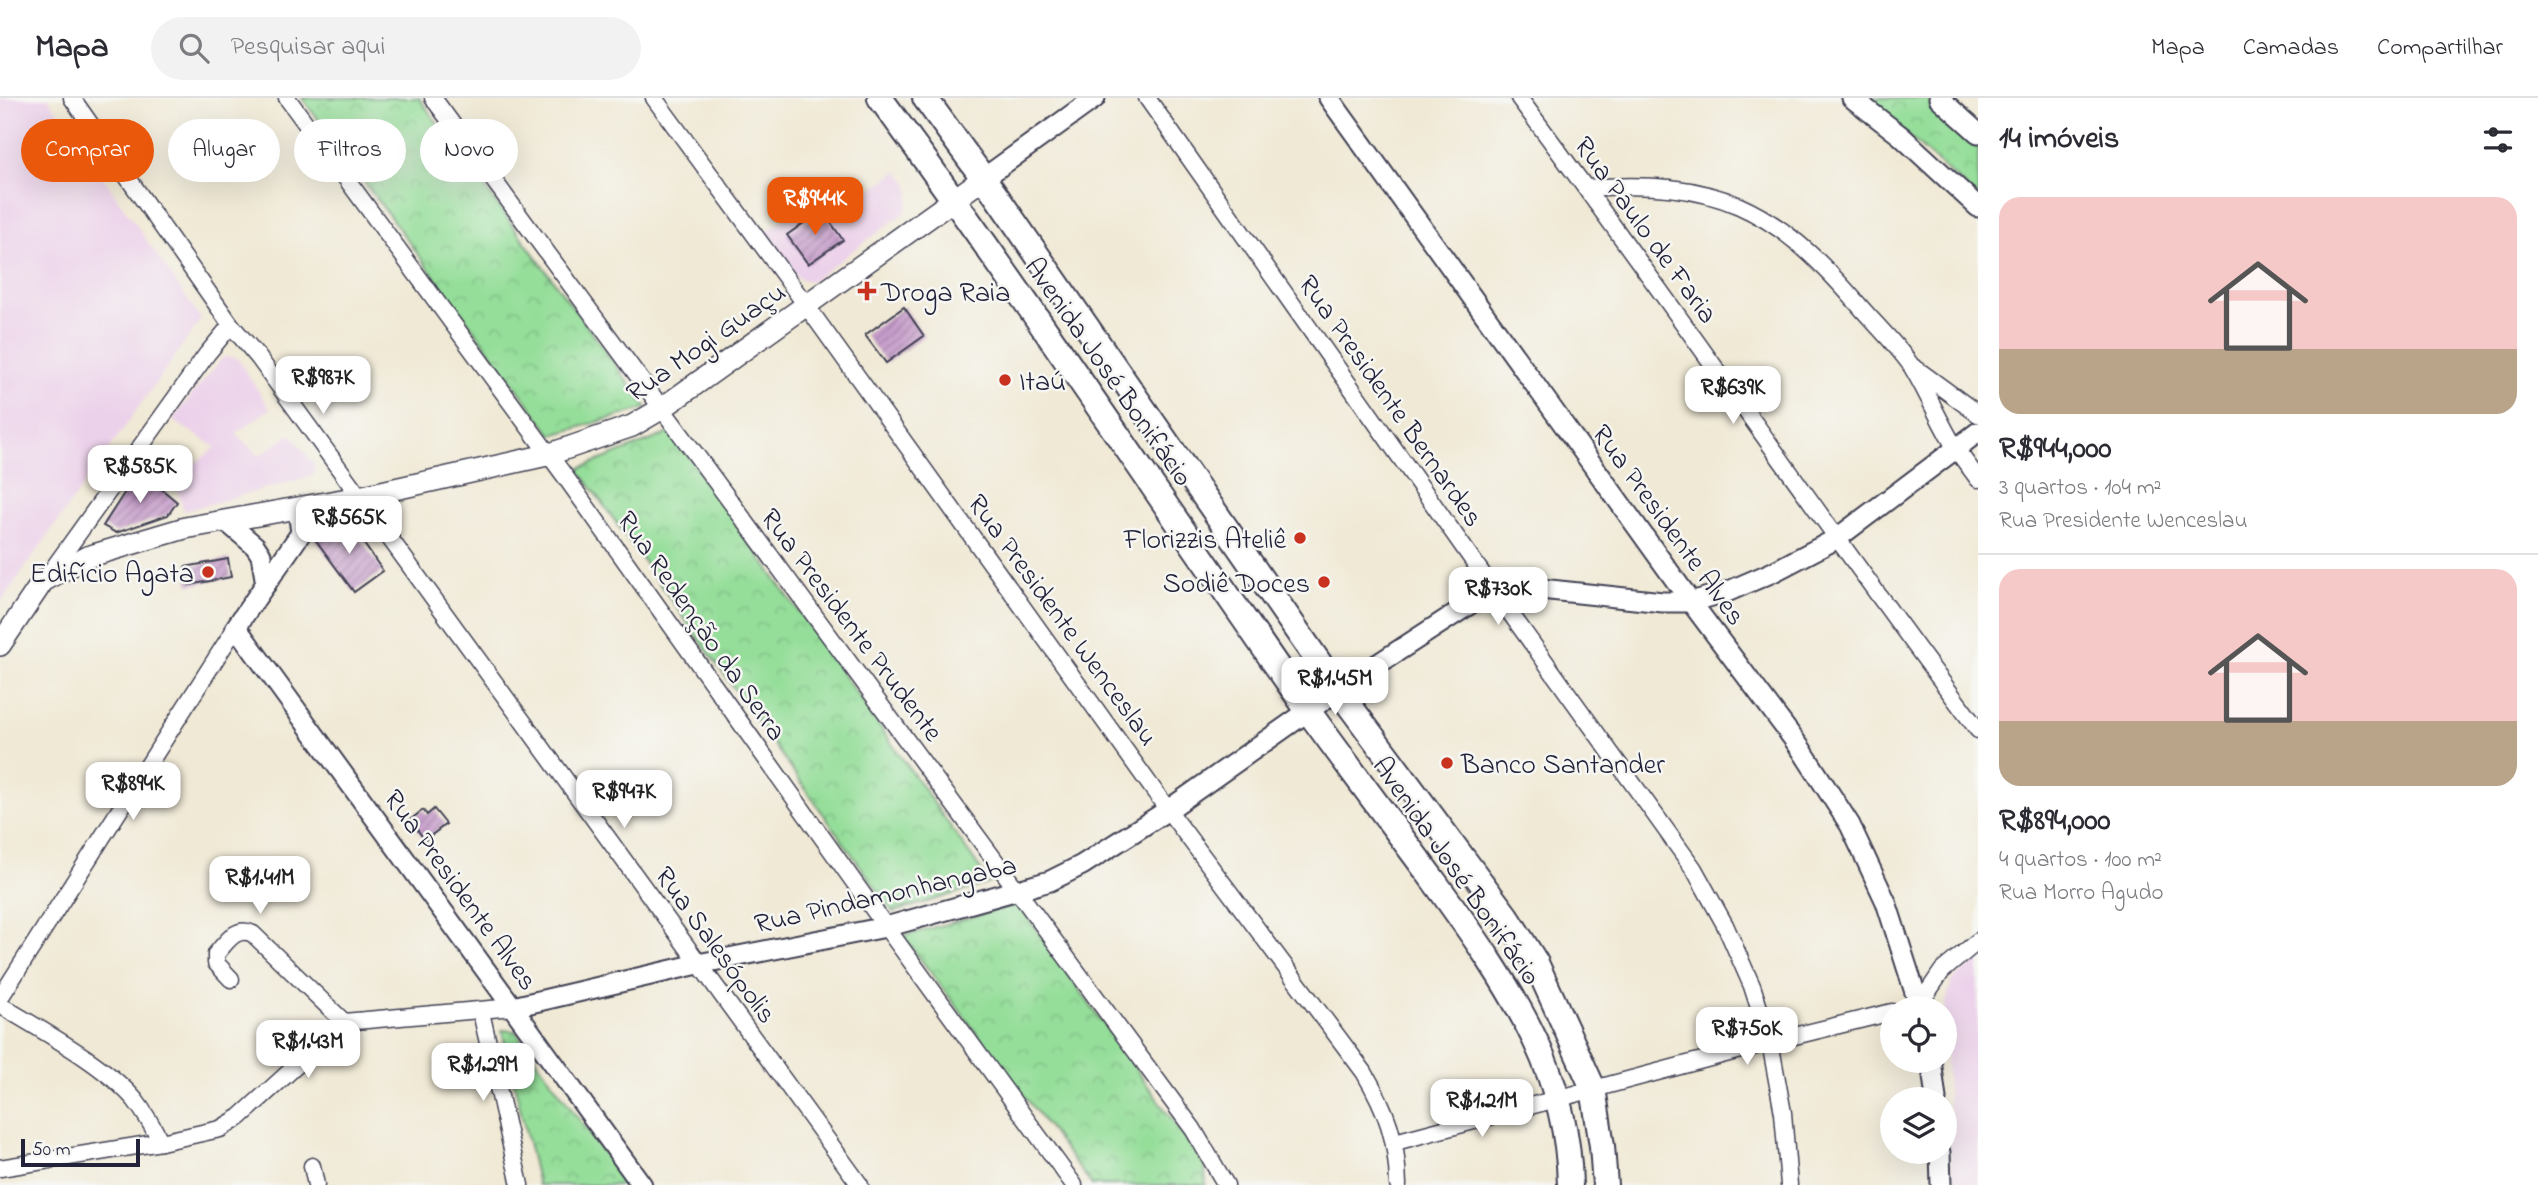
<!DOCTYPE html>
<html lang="pt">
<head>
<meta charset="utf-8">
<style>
	body { margin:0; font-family:"Indie Flower",sans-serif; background:#f2f2f3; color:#2b2b33; height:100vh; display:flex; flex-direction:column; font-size:26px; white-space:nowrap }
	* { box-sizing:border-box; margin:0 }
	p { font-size:23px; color:#7c7c81 }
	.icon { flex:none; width:38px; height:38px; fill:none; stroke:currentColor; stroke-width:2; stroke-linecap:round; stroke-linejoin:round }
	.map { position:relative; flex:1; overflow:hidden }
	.drawer { display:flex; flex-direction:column; background:#fff; width:560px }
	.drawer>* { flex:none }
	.hud { position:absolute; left:21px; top:21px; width:665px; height:63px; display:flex; gap:14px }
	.tools { position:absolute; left:1880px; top:898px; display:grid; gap:14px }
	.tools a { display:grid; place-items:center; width:77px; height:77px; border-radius:50%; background:#fff; box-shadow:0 7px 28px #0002; font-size:35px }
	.scale { position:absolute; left:21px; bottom:18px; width:119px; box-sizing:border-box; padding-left:7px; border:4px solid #22223b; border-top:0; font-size:19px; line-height:24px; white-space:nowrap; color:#22223b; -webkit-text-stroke:5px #f6f6f2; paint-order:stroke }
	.price { position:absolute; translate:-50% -60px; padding:0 16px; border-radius:14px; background:#fff; color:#222; font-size:23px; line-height:46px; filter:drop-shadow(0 2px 4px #0008) }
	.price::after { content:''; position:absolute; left:50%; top:42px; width:21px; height:16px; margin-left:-10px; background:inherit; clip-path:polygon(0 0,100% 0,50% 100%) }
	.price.active { background:#ea580c; color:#fff }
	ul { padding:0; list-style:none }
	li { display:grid; align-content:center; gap:14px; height:371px; padding:0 21px }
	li+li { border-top:2px solid #e1e1e2 }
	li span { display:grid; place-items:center; height:217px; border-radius:21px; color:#555 }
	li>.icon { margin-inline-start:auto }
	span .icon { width:126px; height:126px; fill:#fffc; stroke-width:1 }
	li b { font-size:30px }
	h2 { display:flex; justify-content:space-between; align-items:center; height:84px; padding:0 21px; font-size:30px }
	.chip { padding:0 24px; border-radius:32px; background:#fff; box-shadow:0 7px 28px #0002; font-size:24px; line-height:63px }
	.chip.active { background:#ea580c; color:#fff }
	header { display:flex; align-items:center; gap:42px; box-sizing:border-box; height:98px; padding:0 35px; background:#fff; border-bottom:2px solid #e1e1e2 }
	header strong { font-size:33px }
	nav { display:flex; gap:38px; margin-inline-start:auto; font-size:24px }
	.search { width:490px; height:63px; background:#f2f2f3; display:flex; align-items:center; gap:18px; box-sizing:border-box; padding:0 24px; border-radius:38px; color:#7c7c81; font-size:26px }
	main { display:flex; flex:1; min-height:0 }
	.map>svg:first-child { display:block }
	.built { fill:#ecd1ea }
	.park { fill:url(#park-crowns); stroke:#5c806a; stroke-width:2 }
	.building { fill:url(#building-hatch) }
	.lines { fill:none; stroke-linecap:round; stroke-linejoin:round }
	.minor-casing { stroke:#414052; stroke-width:19 }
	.tertiary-casing { stroke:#414052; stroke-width:23 }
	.secondary-casing { stroke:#414052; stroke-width:24 }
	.primary-casing { stroke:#414052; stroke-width:28 }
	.minor { stroke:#fff; stroke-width:16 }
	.tertiary { stroke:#fff; stroke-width:19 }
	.secondary { stroke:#fff; stroke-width:21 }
	.primary { stroke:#fff; stroke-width:24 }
	.poi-dot { fill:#c8321e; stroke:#f6f6f2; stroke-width:2.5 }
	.labels { text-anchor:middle; stroke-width:5; stroke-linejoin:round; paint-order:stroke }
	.street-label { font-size:28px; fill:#22223b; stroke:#f6f6f2 }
	.poi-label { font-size:28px; fill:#22223b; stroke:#f6f6f2; text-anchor:start }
</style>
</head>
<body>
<header>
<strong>Mapa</strong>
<div class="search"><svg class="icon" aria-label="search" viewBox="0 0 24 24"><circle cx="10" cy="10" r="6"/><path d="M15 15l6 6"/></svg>Pesquisar aqui</div>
<nav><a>Mapa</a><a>Camadas</a><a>Compartilhar</a></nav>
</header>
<main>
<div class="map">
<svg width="1978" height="1087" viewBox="0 0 1978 1087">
	<defs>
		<pattern id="park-crowns" width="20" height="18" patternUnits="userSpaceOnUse" patternTransform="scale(1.75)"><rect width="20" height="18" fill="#95de9a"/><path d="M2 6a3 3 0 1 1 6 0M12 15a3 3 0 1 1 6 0" fill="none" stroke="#80be86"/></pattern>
		<pattern id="building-hatch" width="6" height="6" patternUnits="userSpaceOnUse" patternTransform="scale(1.75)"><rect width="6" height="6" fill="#c69cca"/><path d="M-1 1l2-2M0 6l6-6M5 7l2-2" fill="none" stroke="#a07fa5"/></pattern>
	</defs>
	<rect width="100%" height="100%" fill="#f6f6f2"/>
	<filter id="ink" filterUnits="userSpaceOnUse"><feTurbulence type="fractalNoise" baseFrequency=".0143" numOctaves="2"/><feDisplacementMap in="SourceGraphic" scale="14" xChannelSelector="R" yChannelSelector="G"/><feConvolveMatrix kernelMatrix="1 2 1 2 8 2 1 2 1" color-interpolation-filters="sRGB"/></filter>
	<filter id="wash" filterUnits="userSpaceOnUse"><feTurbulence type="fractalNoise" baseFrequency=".00686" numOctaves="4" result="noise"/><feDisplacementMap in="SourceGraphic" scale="28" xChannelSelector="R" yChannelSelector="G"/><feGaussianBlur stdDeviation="1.57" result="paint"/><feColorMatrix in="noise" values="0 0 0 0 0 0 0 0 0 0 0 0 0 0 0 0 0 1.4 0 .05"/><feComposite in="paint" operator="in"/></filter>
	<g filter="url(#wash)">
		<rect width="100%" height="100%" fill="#f0e9d5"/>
		<!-- built -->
		<g class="built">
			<polygon points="0,0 48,0 201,221 0,505"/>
			<polygon points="898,73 907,84 910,94 909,106 904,115 812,183 799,181 765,135 821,94 837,116"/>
			<polygon points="223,259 237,260 270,311 236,335 259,358 291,336 315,368 312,378 184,413 174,382 216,349 172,322"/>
			<polygon points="1978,861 1978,1087 1952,1087 1944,914 1951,883"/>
		</g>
		<!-- park -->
		<g class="park">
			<polygon points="302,0 419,0 647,310 552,337"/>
			<polygon points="1866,0 1926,0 1978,50 1978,100"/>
			<polygon points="672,334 990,785 893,814 578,371"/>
			<polygon points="1018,806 1205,1068 1206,1087 1092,1087 903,838"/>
			<polygon points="502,932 515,933 627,1087 538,1087"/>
		</g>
		<g id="blocks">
			<!-- building -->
			<g class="building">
				<polygon points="822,112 843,142 808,166 787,137"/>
				<polygon points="904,209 924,238 886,265 865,237"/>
				<polygon points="139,372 177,404 168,417 116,435 103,428"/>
				<polygon points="331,429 354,432 383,473 354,494 312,437"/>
				<polygon points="228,461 231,479 189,487 185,469"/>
				<polygon points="434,711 446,726 425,742 410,722 423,712 427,717"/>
			</g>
		</g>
	</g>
	<g filter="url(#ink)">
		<use href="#blocks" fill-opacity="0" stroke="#414052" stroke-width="2"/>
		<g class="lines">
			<defs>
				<g id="minor">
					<polyline points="72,0 231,227 258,259 860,1087"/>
					<polyline points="287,0 564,377 886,829 1074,1087"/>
					<polyline points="433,0 1193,1031 1226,1087"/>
					<path d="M654,0L806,207L1168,712L1364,974C1387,1013 1397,1041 1398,1087"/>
					<polyline points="1147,0 1493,491 1694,771 1725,827 1752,888 1770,944 1783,1015 1789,1087"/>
					<path d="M1519,0C1675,208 1821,424 1978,632"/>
					<path d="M1587,90C1715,80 1774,109 1857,205C1874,225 1895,245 1910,266C1927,293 1939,324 1956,351C1963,361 1971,371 1978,381"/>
					<polyline points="1915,270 1978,316"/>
					<polyline points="47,479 207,256 231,227"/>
					<polyline points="0,900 236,529"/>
					<path d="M0,907C42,933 103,965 135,1002C145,1015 153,1029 161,1044"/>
					<polyline points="1909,910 1919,907 1942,873 1978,843"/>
					<polyline points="481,914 520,1087"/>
					<polyline points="344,924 513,909"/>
					<polyline points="1395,1044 1770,944 1892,914"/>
					<polyline points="312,1068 316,1087"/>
					<path d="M0,1070L161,1044L220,1031L240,1019L344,924L253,836C236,827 226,845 216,856V865L231,881"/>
				</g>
				<g id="tertiary">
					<polyline points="1329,0 1691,504 1801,651 1850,727 1886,804 1920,910"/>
					<polyline points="1852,0 1901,38 1978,109"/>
					<polyline points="1939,0 1978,35"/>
					<polyline points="984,80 1095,0"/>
					<polyline points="298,411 301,435 236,529 642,1087"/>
					<polyline points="227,424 255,448 261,457 266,486"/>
					<polyline points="513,909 698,866 886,829 1050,783 1082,767 1168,712 1338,592 1493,491 1522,489 1663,504 1691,504 1729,493 1773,474 1836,441 1978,334"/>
					<polyline points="1931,962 1936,1001"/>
					<polyline points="1940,1054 1941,1087"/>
				</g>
				<polyline id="secondary" points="0,547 43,483 87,459 185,430 359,399 547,357 632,328 661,311 984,80"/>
				<g id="primary">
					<path d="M880,0C1027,200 1164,407 1306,610C1348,668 1391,725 1434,783C1471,834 1508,885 1535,942C1557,988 1569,1036 1570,1087"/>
					<polyline points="925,0 997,99 1338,592 1509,822 1536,865 1593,990 1602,1048 1605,1087"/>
				</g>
			</defs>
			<!-- minor casing -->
			<use href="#minor" class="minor-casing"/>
			<!-- tertiary casing -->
			<use href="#tertiary" class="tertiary-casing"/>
			<!-- secondary casing -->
			<use href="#secondary" class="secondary-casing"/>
			<!-- primary casing -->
			<use href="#primary" class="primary-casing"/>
			<!-- minor -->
			<use href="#minor" class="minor"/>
			<!-- tertiary -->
			<use href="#tertiary" class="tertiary"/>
			<!-- secondary -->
			<use href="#secondary" class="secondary"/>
			<!-- primary -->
			<use href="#primary" class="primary"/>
		</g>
	</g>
	<!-- markers -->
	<g class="poi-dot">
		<path d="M863.5 182.5h7v7h7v7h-7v7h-7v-7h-7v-7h7z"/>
		<circle cx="1005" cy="282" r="7"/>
		<circle cx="1300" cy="440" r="7"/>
		<circle cx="208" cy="474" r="7"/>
		<circle cx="1324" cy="484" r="7"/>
		<circle cx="1447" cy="665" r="7"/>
	</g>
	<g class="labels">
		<!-- street labels -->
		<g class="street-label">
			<text transform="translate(1647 131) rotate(54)" y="10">Rua Paulo de Faria</text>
			<text transform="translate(705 243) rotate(-35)" y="10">Rua Mogi Guaçu</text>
			<text transform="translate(1110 273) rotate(55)" y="10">Avenida José Bonifácio</text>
			<text transform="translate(1392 302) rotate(55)" y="10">Rua Presidente Bernardes</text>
			<text transform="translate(1670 426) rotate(54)" y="10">Rua Presidente Alves</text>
			<text transform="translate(1064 521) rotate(54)" y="10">Rua Presidente Wenceslau</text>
			<text transform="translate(853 526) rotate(53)" y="10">Rua Presidente Prudente</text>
			<text transform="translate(703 527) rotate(55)" y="10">Rua Redenção da Serra</text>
			<text transform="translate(1458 772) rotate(55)" y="10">Avenida José Bonifácio</text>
			<text transform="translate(462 791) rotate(54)" y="10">Rua Presidente Alves</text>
			<text transform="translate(885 795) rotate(-13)" y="10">Rua Pindamonhangaba</text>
			<text transform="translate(717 846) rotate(54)" y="10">Rua Salesópolis</text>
		</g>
		<!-- poi labels -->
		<g class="poi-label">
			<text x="881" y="203">Droga Raia</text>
			<text x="1019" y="292">Itaú</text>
			<text x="1286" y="450" text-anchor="end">Florizzis Ateliê</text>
			<text x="194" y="484" text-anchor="end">Edifício Agata</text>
			<text x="1310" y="494" text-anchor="end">Sodiê Doces</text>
			<text x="1461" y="675">Banco Santander</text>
		</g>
	</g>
</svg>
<div class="tools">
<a><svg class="icon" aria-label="locate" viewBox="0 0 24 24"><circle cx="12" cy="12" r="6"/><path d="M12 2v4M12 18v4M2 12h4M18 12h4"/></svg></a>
<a><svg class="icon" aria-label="layers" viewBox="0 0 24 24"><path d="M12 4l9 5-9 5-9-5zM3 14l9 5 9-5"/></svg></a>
</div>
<div class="scale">50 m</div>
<b class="price active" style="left:815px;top:139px">R$944K</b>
<b class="price" style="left:323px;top:318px">R$987K</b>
<b class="price" style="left:1733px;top:328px">R$639K</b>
<b class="price" style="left:140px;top:407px">R$585K</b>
<b class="price" style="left:349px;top:458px">R$565K</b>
<b class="price" style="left:1498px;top:529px">R$730K</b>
<b class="price" style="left:1335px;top:619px">R$1.45M</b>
<b class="price" style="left:133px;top:724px">R$894K</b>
<b class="price" style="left:624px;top:732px">R$947K</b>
<b class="price" style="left:260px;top:818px">R$1.41M</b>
<b class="price" style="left:1747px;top:969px">R$750K</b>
<b class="price" style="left:308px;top:982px">R$1.43M</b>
<b class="price" style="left:483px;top:1005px">R$1.29M</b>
<b class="price" style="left:1482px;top:1041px">R$1.21M</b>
<div class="hud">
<a class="chip active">Comprar</a>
<a class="chip">Alugar</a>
<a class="chip">Filtros</a>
<a class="chip">Novo</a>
</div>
</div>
<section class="drawer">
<h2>14 imóveis<svg class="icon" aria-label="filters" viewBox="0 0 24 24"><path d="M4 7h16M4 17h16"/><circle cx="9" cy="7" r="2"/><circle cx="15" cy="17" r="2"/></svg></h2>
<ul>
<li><span style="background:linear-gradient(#f6c9c9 70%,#b9a48a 0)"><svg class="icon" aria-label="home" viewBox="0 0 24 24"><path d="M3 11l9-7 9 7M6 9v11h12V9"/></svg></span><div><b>R$944,000</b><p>3 quartos · 104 m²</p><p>Rua Presidente Wenceslau</p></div></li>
<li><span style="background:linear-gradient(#f6c9c9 70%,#b9a48a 0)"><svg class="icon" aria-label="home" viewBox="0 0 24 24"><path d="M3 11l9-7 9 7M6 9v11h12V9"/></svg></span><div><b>R$894,000</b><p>4 quartos · 100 m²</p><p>Rua Morro Agudo</p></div></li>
</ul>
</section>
</main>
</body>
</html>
